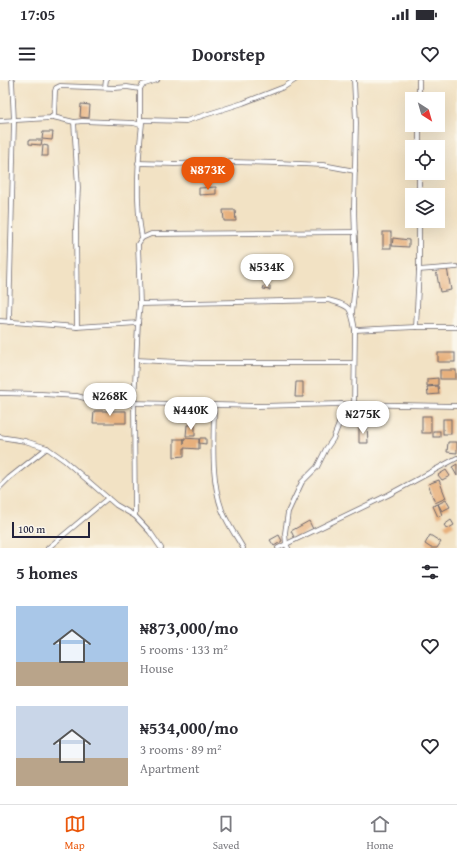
<!DOCTYPE html>
<html lang="en">
<head>
<meta charset="utf-8">
<style>
	body { margin:0; font-family:"Gentium Book Plus",serif; background:#f7f7f7; color:#2b2b33; height:100vh; display:flex; flex-direction:column; font-size:15px; white-space:nowrap }
	* { box-sizing:border-box; margin:0 }
	p { font-size:13px; color:#7c7c81 }
	.icon { flex:none; width:22px; height:22px; fill:none; stroke:currentColor; stroke-width:2; stroke-linecap:round; stroke-linejoin:round }
	.map { position:relative; height:468px; overflow:hidden }
	.drawer { display:flex; flex-direction:column; background:#fff; flex:1 }
	.drawer>* { flex:none }
	.needle { width:26px; rotate:143deg }
	.controls { position:absolute; left:405px; top:12px; display:grid; gap:8px }
	.controls a { display:grid; place-items:center; width:40px; height:40px; border-radius:0px; background:#fff; box-shadow:0 4px 16px #0002; font-size:20px }
	.scale { position:absolute; left:12px; bottom:10px; width:78px; box-sizing:border-box; padding-left:4px; border:2px solid #22223b; border-top:0; font-size:11px; line-height:14px; white-space:nowrap; color:#22223b; -webkit-text-stroke:3px #fbf7ec; paint-order:stroke }
	.price { position:absolute; translate:-50% -34px; padding:0 9px; border-radius:14px; background:#fff; color:#222; font-size:13px; line-height:26px; filter:drop-shadow(0 1px 2px #0008) }
	.price::after { content:''; position:absolute; left:50%; top:24px; width:12px; height:9px; margin-left:-6px; background:inherit; clip-path:polygon(0 0,100% 0,50% 100%) }
	.price.on { background:#ea580c; color:#fff }
	ul { padding:0; list-style:none }
	li { display:flex; align-items:center; gap:12px; height:100px; padding:0 16px }
	li span { display:grid; place-items:center; flex:none; width:112px; height:80px; border-radius:0px; color:#555 }
	li>.icon { margin-inline-start:auto }
	span .icon { width:48px; height:48px; fill:#fffc; stroke-width:1 }
	li b { font-size:17px }
	h2 { display:flex; justify-content:space-between; align-items:center; height:48px; padding:0 16px; font-size:17px }
	.status { display:flex; justify-content:space-between; align-items:center; height:28px; padding:0 20px; background:#fff; direction:ltr }
	.status svg { height:11px; fill:currentColor }
	header { display:flex; justify-content:space-between; align-items:center; height:52px; padding:0 16px; background:#fff; font-size:18px; font-weight:700 }
	.tab-bar { display:flex; justify-content:space-around; align-items:center; height:56px; border-top:1px solid #e1e1e2; background:#fff; font-size:11px; color:#7c7c81 }
	.tab-bar a { display:grid; justify-items:center; gap:2px }
	.tab-bar .on { color:#ea580c }
	.map>svg:first-child { display:block }
	.building { fill:#e7b07d }
	.lines { fill:none; stroke-linecap:round; stroke-linejoin:round }
	.minor-casing { stroke:#6b656b; stroke-width:5.5 }
	.minor { stroke:#fff; stroke-width:4 }
</style>
</head>
<body>
<div class="status"><b>17:05</b><svg viewBox="0 0 49 12"><path d="M0 12V9h3v3zM5 12V6h3v6zM10 12V3h3v9zM15 12V0h3v12zM26 1h20v11H26zM47 4h2v5h-2z"/></svg></div>
<header><svg class="icon" aria-label="menu" viewBox="0 0 24 24"><path d="M4 6h16M4 12h16M4 18h16"/></svg>Doorstep<svg class="icon" aria-label="heart" viewBox="0 0 24 24"><path d="M12 20l-8-8c-3-5 5-10 8-4 3-6 11-1 8 4z"/></svg></header>
<div class="map">
<svg width="457" height="468" viewBox="0 0 457 468">
	<rect width="100%" height="100%" fill="#fbf7ec"/>
	<filter id="ink" filterUnits="userSpaceOnUse"><feTurbulence type="fractalNoise" baseFrequency=".025" numOctaves="2"/><feDisplacementMap in="SourceGraphic" scale="8" xChannelSelector="R" yChannelSelector="G"/><feConvolveMatrix kernelMatrix="1 2 1 2 8 2 1 2 1" color-interpolation-filters="sRGB"/></filter>
	<filter id="wash" filterUnits="userSpaceOnUse"><feTurbulence type="fractalNoise" baseFrequency=".012" numOctaves="4" result="noise"/><feDisplacementMap in="SourceGraphic" scale="16" xChannelSelector="R" yChannelSelector="G"/><feGaussianBlur stdDeviation="0.9" result="paint"/><feColorMatrix in="noise" values="0 0 0 0 0 0 0 0 0 0 0 0 0 0 0 0 0 1.4 0 .05"/><feComposite in="paint" operator="in"/></filter>
	<g filter="url(#wash)">
		<rect width="100%" height="100%" fill="#f2e2c4"/>
		<g id="blocks">
			<!-- building -->
			<g class="building">
				<polygon points="81,24 90,25 89,38 80,37"/>
				<polygon points="43,52 53,52 52,60 42,59"/>
				<polygon points="29,60 42,60 41,65 29,64"/>
				<polygon points="43,65 48,66 48,76 42,76"/>
				<polygon points="216,107 216,114 199,115 199,108"/>
				<polygon points="223,130 235,130 236,141 224,141"/>
				<rect x="383" y="152" width="8" height="16"/>
				<polygon points="393,158 409,160 409,167 392,166"/>
				<polygon points="447,188 451,210 440,212 436,190"/>
				<polygon points="264,206 270,206 270,210 263,209"/>
				<rect x="438" y="273" width="17" height="9"/>
				<rect x="440" y="290" width="16" height="9"/>
				<polygon points="438,298 438,305 427,306 427,299"/>
				<polygon points="296,302 303,302 303,317 295,317"/>
				<polygon points="438,306 439,314 428,315 427,307"/>
				<polygon points="102,308 127,309 126,320 102,319"/>
				<polygon points="94,331 126,331 126,343 93,343"/>
				<rect x="422" y="336" width="9" height="17"/>
				<rect x="443" y="339" width="8" height="15"/>
				<polygon points="187,345 195,345 195,356 186,356"/>
				<polygon points="359,346 367,346 368,363 359,363"/>
				<rect x="433" y="351" width="7" height="6"/>
				<polygon points="200,358 206,358 206,364 199,363"/>
				<polygon points="184,359 184,364 184,358 199,359 199,369 184,368 184,376 174,377 174,359"/>
				<polygon points="448,362 457,362 457,373 447,372"/>
				<polygon points="457,384 457,396 452,387"/>
				<polygon points="446,390 450,396 442,400 438,395"/>
				<polygon points="439,400 446,418 435,423 428,404"/>
				<polygon points="446,420 450,427 442,431 438,424"/>
				<polygon points="438,424 442,435 438,437 433,426"/>
				<polygon points="451,440 454,445 447,449 444,445"/>
				<polygon points="309,441 313,449 295,459 291,451"/>
				<polygon points="279,455 282,461 274,466 270,460"/>
				<polygon points="430,455 441,462 437,468 431,468 425,464"/>
			</g>
		</g>
	</g>
	<g filter="url(#ink)">
		<use href="#blocks" fill-opacity="0" stroke="#6b656b" stroke-width="1"/>
		<g class="lines">
			<defs>
				<g id="minor">
					<polyline points="419,0 419,19"/>
					<polyline points="105,7 106,0"/>
					<polyline points="140,9 140,43"/>
					<polyline points="53,37 74,42 82,41 134,43 140,45 143,40 186,41 243,23 284,7 295,0"/>
					<polyline points="0,41 50,38 54,35 55,11 56,8 60,6 115,8 127,7 140,9 142,5 157,0"/>
					<polyline points="74,42 78,108 76,147 77,247"/>
					<polyline points="419,45 419,67"/>
					<polyline points="138,83 175,84 232,82 278,83 323,85 355,91"/>
					<polyline points="419,93 419,115"/>
					<path d="M142,158C135,120 138,81 142,43"/>
					<polyline points="419,190 457,187"/>
					<path d="M140,224L328,220C351,226 351,227 355,250L416,247H457"/>
					<polyline points="352,233 356,194 354,127 356,43 354,0"/>
					<polyline points="0,241 77,247 138,243"/>
					<polyline points="9,242 14,41 12,0"/>
					<polyline points="416,247 419,190 419,141"/>
					<polyline points="136,280 201,283 354,283"/>
					<polyline points="0,313 42,314 77,316 99,322 134,323 258,326 341,324 457,326"/>
					<path d="M214,325C214,359 210,397 222,430C227,443 236,456 243,468"/>
					<polyline points="354,325 355,250"/>
					<polyline points="0,357 25,361 47,368 64,380 116,425 135,436 150,452 161,468"/>
					<polyline points="0,407 9,398 47,368"/>
					<polyline points="135,436 134,323 138,243 140,224 138,164 142,158 151,154 355,152"/>
					<polyline points="48,468 108,418"/>
					<polyline points="278,468 388,415 457,378"/>
					<polyline points="288,468 286,464 285,453 288,432 302,402 317,387 326,369 333,359 339,344 341,324"/>
				</g>
			</defs>
			<!-- minor casing -->
			<use href="#minor" class="minor-casing"/>
			<!-- minor -->
			<use href="#minor" class="minor"/>
		</g>
	</g>
</svg>
<div class="controls">
<a><svg class="needle" viewBox="-14 -14 28 28"><path d="M0-13l5 13h-10z" fill="#e53935"/><path d="M0 13l5-13h-10z" fill="#7c7c81"/></svg></a>
<a><svg class="icon" aria-label="locate" viewBox="0 0 24 24"><circle cx="12" cy="12" r="6"/><path d="M12 2v4M12 18v4M2 12h4M18 12h4"/></svg></a>
<a><svg class="icon" aria-label="layers" viewBox="0 0 24 24"><path d="M12 4l9 5-9 5-9-5zM3 14l9 5 9-5"/></svg></a>
</div>
<div class="scale">100 m</div>
<b class="price on" style="left:208px;top:111px">₦873K</b>
<b class="price" style="left:267px;top:208px">₦534K</b>
<b class="price" style="left:110px;top:337px">₦268K</b>
<b class="price" style="left:191px;top:351px">₦440K</b>
<b class="price" style="left:363px;top:355px">₦275K</b>
</div>
<section class="drawer">
<h2>5 homes<svg class="icon" aria-label="filters" viewBox="0 0 24 24"><path d="M4 7h16M4 17h16"/><circle cx="9" cy="7" r="2"/><circle cx="15" cy="17" r="2"/></svg></h2>
<ul>
<li><span style="background:linear-gradient(#a9c7e8 70%,#b9a48a 0)"><svg class="icon" aria-label="home" viewBox="0 0 24 24"><path d="M3 11l9-7 9 7M6 9v11h12V9"/></svg></span><div><b>₦873,000/mo</b><p>5 rooms · 133 m²</p><p>House</p></div><svg class="icon" aria-label="heart" viewBox="0 0 24 24"><path d="M12 20l-8-8c-3-5 5-10 8-4 3-6 11-1 8 4z"/></svg></li>
<li><span style="background:linear-gradient(#c9d6e8 65%,#b9a48a 0)"><svg class="icon" aria-label="home" viewBox="0 0 24 24"><path d="M3 11l9-7 9 7M6 9v11h12V9"/></svg></span><div><b>₦534,000/mo</b><p>3 rooms · 89 m²</p><p>Apartment</p></div><svg class="icon" aria-label="heart" viewBox="0 0 24 24"><path d="M12 20l-8-8c-3-5 5-10 8-4 3-6 11-1 8 4z"/></svg></li>
</ul>
</section>
<nav class="tab-bar">
<a class="on"><svg class="icon" aria-label="map" viewBox="0 0 24 24"><path d="M3 6l6-2 6 2 6-2v14l-6 2-6-2-6 2zM9 4v14M15 6v14"/></svg>Map</a>
<a><svg class="icon" aria-label="saved" viewBox="0 0 24 24"><path d="M7 4h10v16l-5-4-5 4z"/></svg>Saved</a>
<a><svg class="icon" aria-label="home" viewBox="0 0 24 24"><path d="M3 11l9-7 9 7M6 9v11h12V9"/></svg>Home</a>
</nav>
</body>
</html>
